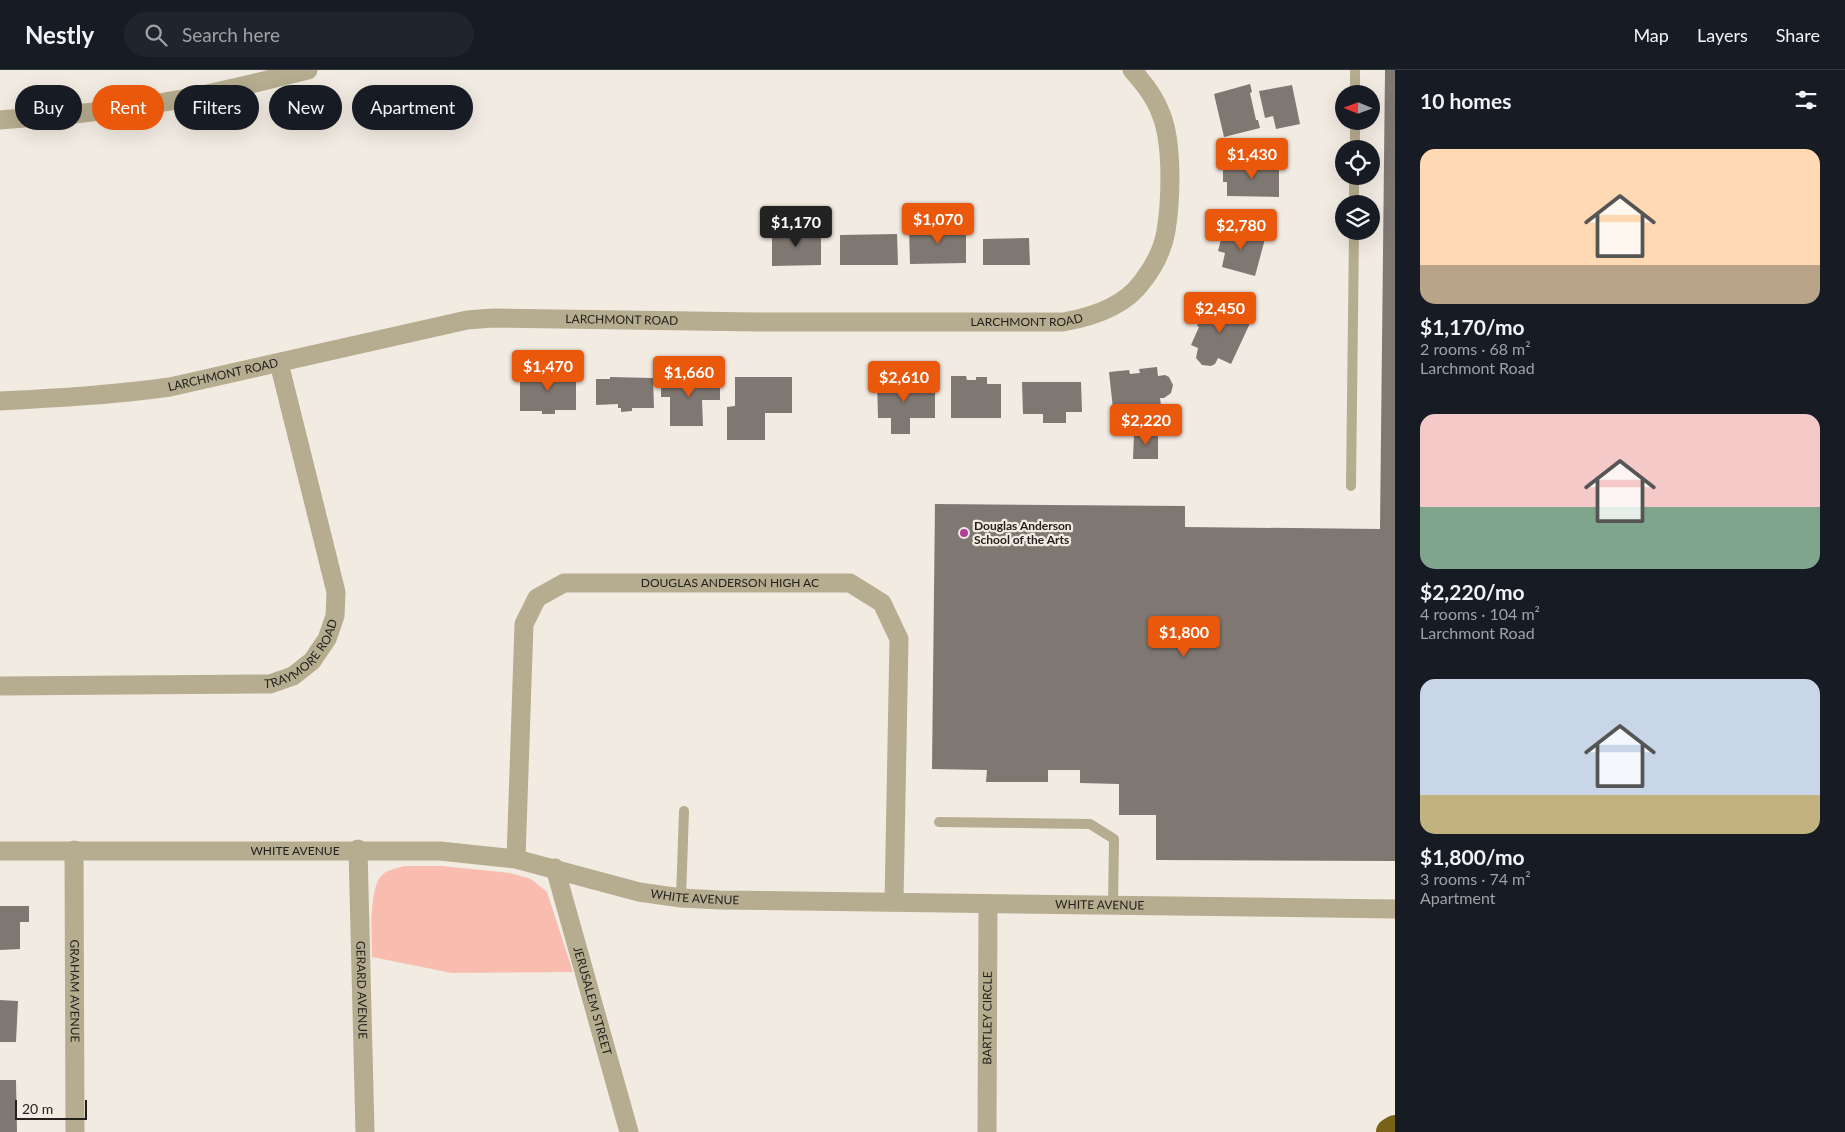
<!DOCTYPE html>
<html lang="en">
<head>
<meta charset="utf-8">
<style>
	body { margin:0; font-family:Lato,sans-serif; background:#20242c; color:#f1f3f6; height:100vh; display:flex; flex-direction:column; font-size:19px; white-space:nowrap }
	* { box-sizing:border-box; margin:0 }
	p { font-size:16px; color:#9ea1a6 }
	.icon { flex:none; width:28px; height:28px; fill:none; stroke:currentColor; stroke-width:2; stroke-linecap:round; stroke-linejoin:round }
	.map { position:relative; flex:1; overflow:hidden }
	.sheet { display:flex; flex-direction:column; background:#171b24; width:450px }
	.sheet>* { flex:none }
	.banner { position:absolute; left:15px; top:15px; width:475px; height:45px; display:flex; gap:10px }
	.needle { width:32px; rotate:271deg }
	.tools { position:absolute; left:1335px; top:15px; display:grid; gap:10px }
	.tools a { display:grid; place-items:center; width:45px; height:45px; border-radius:50%; background:#171b24; box-shadow:0 5px 20px #0002; font-size:25px }
	.scale { position:absolute; left:15px; bottom:12px; width:72px; box-sizing:border-box; padding-left:5px; border:2px solid #23211e; border-top:0; font-size:14px; line-height:18px; white-space:nowrap; color:#23211e; -webkit-text-stroke:4px #f2ebe2; paint-order:stroke }
	.price { position:absolute; translate:-50% -42px; padding:0 11px; border-radius:5px; background:#ea580c; color:#fff; font-size:16px; line-height:32px; filter:drop-shadow(0 1px 2px #0008) }
	.price::after { content:''; position:absolute; left:50%; top:30px; width:15px; height:11px; margin-left:-8px; background:inherit; clip-path:polygon(0 0,100% 0,50% 100%) }
	.price.selected { background:#222; color:#fff }
	ul { padding:0; list-style:none }
	li { display:grid; align-content:center; gap:10px; height:265px; padding:0 25px }
	li span { display:grid; place-items:center; height:155px; border-radius:15px; color:#555 }
	li>.icon { margin-inline-start:auto }
	span .icon { width:90px; height:90px; fill:#fffc; stroke-width:1 }
	li b { font-size:21px }
	h2 { display:flex; justify-content:space-between; align-items:center; height:60px; padding:0 25px; font-size:21px }
	.pill { padding:0 18px; border-radius:22px; background:#171b24; box-shadow:0 5px 20px #0002; font-size:18px; line-height:45px }
	.pill.selected { background:#ea580c; color:#fff }
	header { display:flex; align-items:center; gap:30px; box-sizing:border-box; height:70px; padding:0 25px; background:#171b24; border-bottom:1px solid #363941 }
	header strong { font-size:24px }
	nav { display:flex; gap:28px; margin-inline-start:auto; font-size:18px }
	.search { width:350px; height:45px; background:#20242c; display:flex; align-items:center; gap:12px; box-sizing:border-box; padding:0 18px; border-radius:28px; color:#9ea1a6; font-size:19px }
	main { display:flex; flex:1; min-height:0 }
	.map>svg:first-child { display:block }
	.green { fill:#f8bdaf }
	.building { fill:#7f7772 }
	.lines { fill:none; stroke-linecap:round; stroke-linejoin:round }
	.lane { stroke:#b6ac8f; stroke-width:10 }
	.street { stroke:#b6ac8f; stroke-width:19 }
	.highway { stroke:#786218; stroke-width:28 }
	.poi-dot { fill:#af3f9b; stroke:#f2ebe2; stroke-width:2 }
	.labels { text-anchor:middle; stroke-width:4.5; stroke-linejoin:round; paint-order:stroke }
	.street-label { font-size:12px; fill:#23211e; stroke:#f2ebe2 }
	.poi-label { font-size:12px; font-weight:bold; fill:#23211e; stroke:#f2ebe2; text-anchor:start }
</style>
</head>
<body>
<header>
<strong>Nestly</strong>
<div class="search"><svg class="icon" aria-label="search" viewBox="0 0 24 24"><circle cx="10" cy="10" r="6"/><path d="M15 15l6 6"/></svg>Search here</div>
<nav><a>Map</a><a>Layers</a><a>Share</a></nav>
</header>
<main>
<div class="map">
<svg width="1395" height="1062" viewBox="0 0 1395 1062">
	<rect width="100%" height="100%" fill="#f2ebe2"/>
	<!-- green -->
	<path class="green" d="M404,796H442L510,803L531,809L547,822L573,902L452,903L372,887C372,867 368,817 383,804C388,800 398,798 404,796Z"/>
	<!-- building -->
	<g class="building">
		<polygon points="1385,0 1395,0 1395,791 1156,790 1156,745 1119,745 1119,714 1080,713 1080,700 1048,700 1048,712 986,712 987,700 932,699 935,434 1185,436 1185,457 1380,459"/>
		<polygon points="1250,14 1252,22 1250,23 1256,50 1258,50 1260,58 1224,67 1214,24"/>
		<polygon points="1292,15 1300,54 1276,59 1273,46 1265,48 1259,21"/>
		<polygon points="1223,94 1279,95 1279,127 1227,126 1227,112 1223,112"/>
		<polygon points="966,156 966,193 910,194 909,157"/>
		<polygon points="772,158 788,158 788,162 821,162 821,195 772,196"/>
		<polygon points="1224,158 1265,169 1255,206 1222,197 1225,183 1218,181"/>
		<polygon points="897,164 898,195 840,195 840,165"/>
		<polygon points="1029,168 1030,195 983,195 983,169"/>
		<polygon points="1210,229 1252,249 1231,294 1218,288 1215,294 1211,296 1202,295 1196,288 1198,278 1191,275 1199,257 1197,256"/>
		<polygon points="1157,297 1158,306 1165,305 1169,307 1173,315 1171,323 1164,328 1160,328 1162,343 1144,345 1143,336 1133,337 1134,346 1114,348 1109,302 1129,300 1130,304 1140,303 1139,299"/>
		<polygon points="520,303 576,303 576,340 555,340 555,344 542,344 542,341 520,341"/>
		<polygon points="894,306 914,306 915,316 920,316 920,321 935,321 935,348 910,348 910,364 891,364 891,348 878,348 877,310 894,310"/>
		<polygon points="951,306 966,306 967,310 976,310 976,307 987,307 987,314 1001,314 1001,348 951,348"/>
		<polygon points="610,307 653,308 654,338 632,338 632,341 621,342 621,338 618,338 618,334 596,335 596,309 610,309"/>
		<polygon points="661,307 720,307 720,330 702,330 703,356 670,356 670,327 661,327"/>
		<polygon points="735,307 792,307 792,343 765,343 765,370 727,370 727,337 735,336"/>
		<polygon points="1022,312 1081,312 1082,342 1066,342 1066,353 1043,353 1043,344 1023,344"/>
		<polygon points="1134,363 1158,364 1158,389 1133,389"/>
		<polygon points="0,836 29,836 29,852 20,852 20,879 0,880"/>
		<polygon points="0,930 18,931 16,972 0,972"/>
		<polygon points="0,1010 16,1010 17,1062 0,1062"/>
	</g>
	<g class="lines">
		<!-- lane -->
		<g class="lane">
			<polyline points="1355,24 1355,0"/>
			<polyline points="1355,79 1355,51"/>
			<polyline points="1354,134 1354,106"/>
			<polyline points="1351,416 1354,161"/>
			<polyline points="939,752 1090,754 1114,769 1113,836"/>
			<polyline points="681,828 684,741"/>
		</g>
		<!-- street -->
		<g class="street">
			<path d="M0,50C53,46 107,42 159,33C210,25 259,12 308,0"/>
			<path id="s1" d="M0,331C57,328 113,325 170,317L467,250L493,248L758,252H1063C1092,247 1124,237 1142,212C1153,198 1163,179 1166,161C1171,130 1173,73 1161,44C1155,27 1144,13 1132,0"/>
			<path id="s2" d="M0,616L270,614L293,606L312,591L327,569L335,546L336,522L279,293"/>
			<path id="s3" d="M358,779L365,1062"/>
			<path id="s4" d="M74,780L75,1062"/>
			<path id="s5" d="M0,781H440L516,789L639,822L681,828L720,830L1395,839"/>
			<path id="s6" d="M516,789L524,554L537,528L564,513H850L882,533L899,569L894,832"/>
			<path id="s7" d="M555,798L629,1062"/>
			<path id="s8" d="M987,1062L988,834"/>
		</g>
		<!-- highway -->
		<polyline class="highway" points="1390,1062 1395,1059"/>
	</g>
	<!-- markers -->
	<circle class="poi-dot" cx="964" cy="463" r="5"/>
	<g class="labels">
		<!-- street labels -->
		<g class="street-label">
			<text dy="4" stroke="none"><textPath href="#s1" startOffset="630">LARCHMONT ROAD</textPath></text>
			<text dy="4" stroke="none"><textPath href="#s1" startOffset="1035">LARCHMONT ROAD</textPath></text>
			<text dy="4" stroke="none"><textPath href="#s1" startOffset="225">LARCHMONT ROAD</textPath></text>
			<text dy="4" stroke="none"><textPath href="#s6" startOffset="461">DOUGLAS ANDERSON HIGH AC</textPath></text>
			<text dy="4" stroke="none"><textPath href="#s2" startOffset="315">TRAYMORE ROAD</textPath></text>
			<text dy="4" stroke="none"><textPath href="#s5" startOffset="295">WHITE AVENUE</textPath></text>
			<text dy="4" stroke="none"><textPath href="#s5" startOffset="700">WHITE AVENUE</textPath></text>
			<text dy="4" stroke="none"><textPath href="#s5" startOffset="1105">WHITE AVENUE</textPath></text>
			<text dy="4" stroke="none"><textPath href="#s4" startOffset="141">GRAHAM AVENUE</textPath></text>
			<text dy="4" stroke="none"><textPath href="#s3" startOffset="141">GERARD AVENUE</textPath></text>
			<text dy="4" stroke="none"><textPath href="#s7" startOffset="138">JERUSALEM STREET</textPath></text>
			<text dy="4" stroke="none"><textPath href="#s8" startOffset="114">BARTLEY CIRCLE</textPath></text>
		</g>
		<!-- poi labels -->
		<g class="poi-label">
			<text x="974" y="460">Douglas Anderson<tspan x="974" dy="14">School of the Arts</tspan></text>
		</g>
	</g>
</svg>
<div class="tools">
<a><svg class="needle" viewBox="-14 -14 28 28"><path d="M0-13l5 13h-10z" fill="#e53935"/><path d="M0 13l5-13h-10z" fill="#9ea1a6"/></svg></a>
<a><svg class="icon" aria-label="locate" viewBox="0 0 24 24"><circle cx="12" cy="12" r="6"/><path d="M12 2v4M12 18v4M2 12h4M18 12h4"/></svg></a>
<a><svg class="icon" aria-label="layers" viewBox="0 0 24 24"><path d="M12 4l9 5-9 5-9-5zM3 14l9 5 9-5"/></svg></a>
</div>
<div class="scale">20 m</div>
<b class="price" style="left:1252px;top:110px">$1,430</b>
<b class="price" style="left:938px;top:175px">$1,070</b>
<b class="price selected" style="left:796px;top:178px">$1,170</b>
<b class="price" style="left:1241px;top:181px">$2,780</b>
<b class="price" style="left:1220px;top:264px">$2,450</b>
<b class="price" style="left:548px;top:322px">$1,470</b>
<b class="price" style="left:689px;top:328px">$1,660</b>
<b class="price" style="left:904px;top:333px">$2,610</b>
<b class="price" style="left:1146px;top:376px">$2,220</b>
<b class="price" style="left:1184px;top:588px">$1,800</b>
<div class="banner">
<a class="pill">Buy</a>
<a class="pill selected">Rent</a>
<a class="pill">Filters</a>
<a class="pill">New</a>
<a class="pill">Apartment</a>
</div>
</div>
<section class="sheet">
<h2>10 homes<svg class="icon" aria-label="filters" viewBox="0 0 24 24"><path d="M4 7h16M4 17h16"/><circle cx="9" cy="7" r="2"/><circle cx="15" cy="17" r="2"/></svg></h2>
<ul>
<li><span style="background:linear-gradient(#ffd9b3 75%,#b9a48a 0)"><svg class="icon" aria-label="home" viewBox="0 0 24 24"><path d="M3 11l9-7 9 7M6 9v11h12V9"/></svg></span><div><b>$1,170/mo</b><p>2 rooms · 68 m²</p><p>Larchmont Road</p></div></li>
<li><span style="background:linear-gradient(#f6c9c9 60%,#7fa58c 0)"><svg class="icon" aria-label="home" viewBox="0 0 24 24"><path d="M3 11l9-7 9 7M6 9v11h12V9"/></svg></span><div><b>$2,220/mo</b><p>4 rooms · 104 m²</p><p>Larchmont Road</p></div></li>
<li><span style="background:linear-gradient(#c9d6e8 75%,#c2b280 0)"><svg class="icon" aria-label="home" viewBox="0 0 24 24"><path d="M3 11l9-7 9 7M6 9v11h12V9"/></svg></span><div><b>$1,800/mo</b><p>3 rooms · 74 m²</p><p>Apartment</p></div></li>
</ul>
</section>
</main>
</body>
</html>
